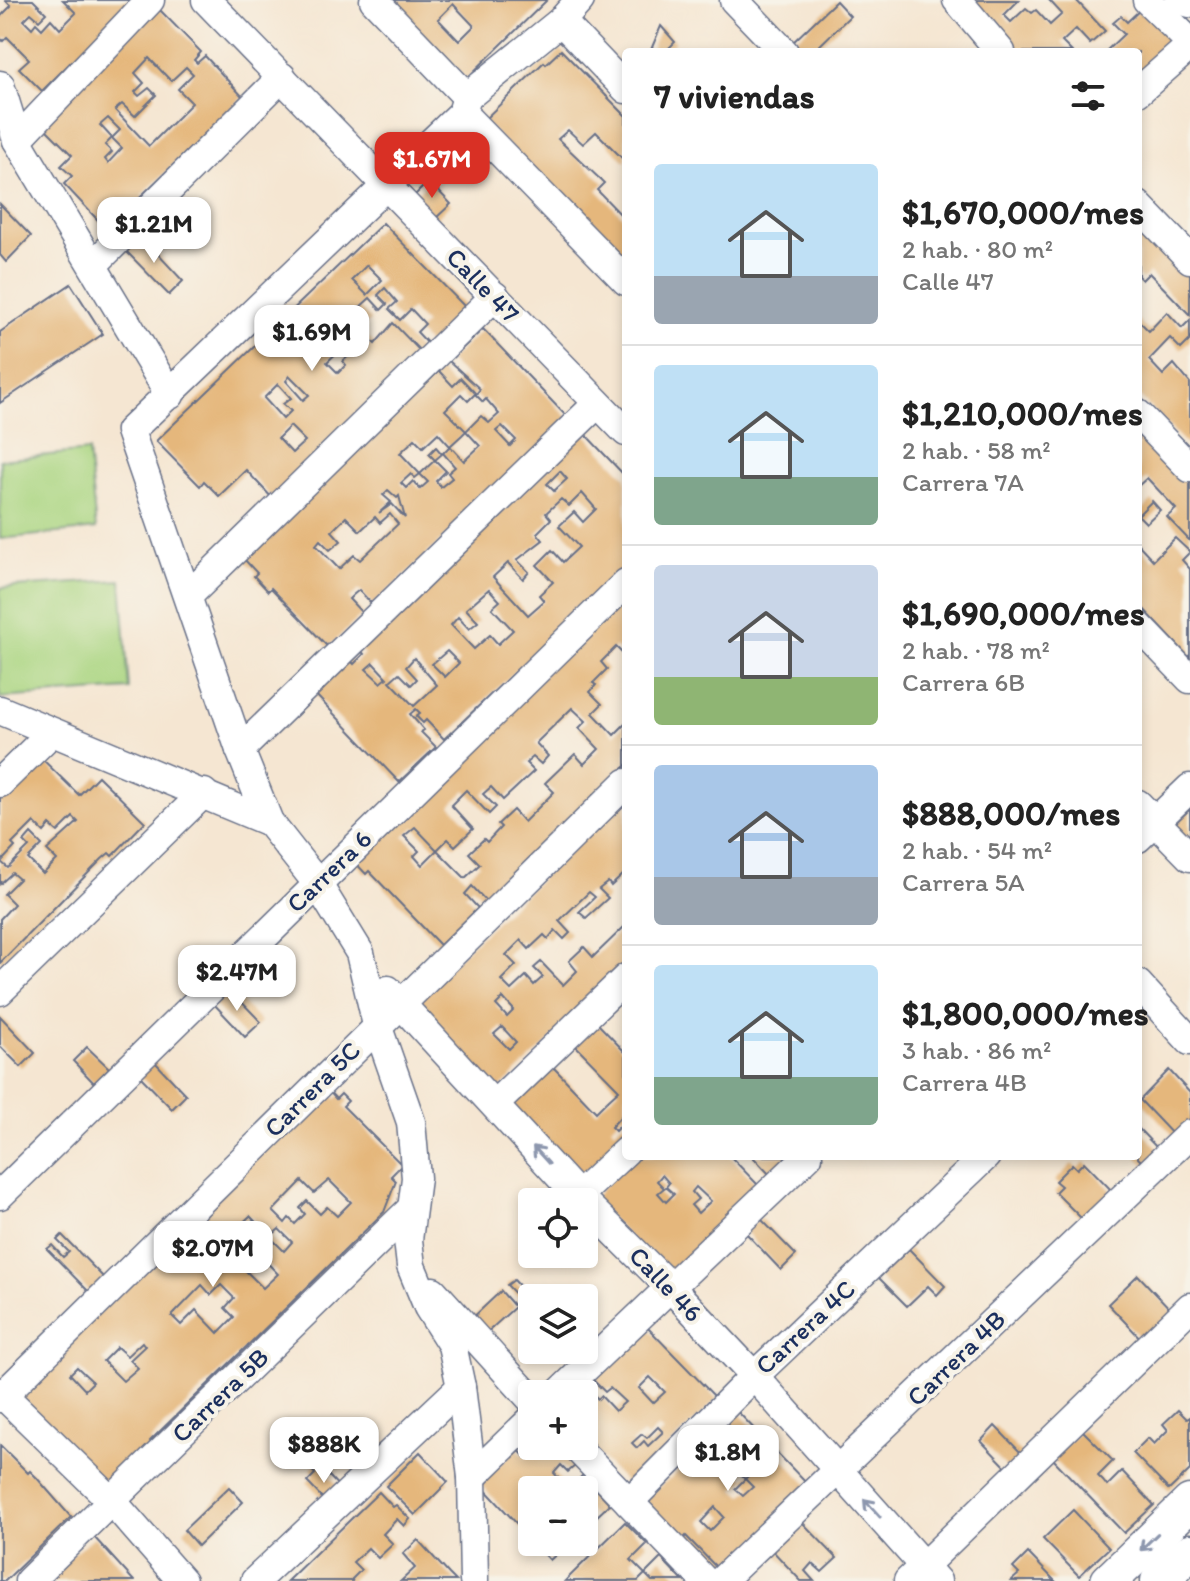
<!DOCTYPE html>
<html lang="es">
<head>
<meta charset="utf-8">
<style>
	body { margin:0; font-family:Itim,sans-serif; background:#f6f6f6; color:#222; height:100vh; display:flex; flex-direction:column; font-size:30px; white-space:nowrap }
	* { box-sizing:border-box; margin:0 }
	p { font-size:26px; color:#767676 }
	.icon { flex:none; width:44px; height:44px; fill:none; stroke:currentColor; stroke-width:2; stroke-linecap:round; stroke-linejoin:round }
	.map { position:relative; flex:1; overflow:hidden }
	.side { position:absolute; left:622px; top:48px; width:520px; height:1112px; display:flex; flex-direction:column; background:#fff; border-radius:8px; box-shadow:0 4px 12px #0003 }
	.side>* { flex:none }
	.tools { position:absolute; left:518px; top:1188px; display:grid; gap:16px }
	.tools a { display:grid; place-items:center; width:80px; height:80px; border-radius:8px; background:#fff; box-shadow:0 4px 12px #0003; font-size:40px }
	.price { position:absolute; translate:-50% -68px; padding:0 18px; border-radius:16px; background:#fff; color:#222; font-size:26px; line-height:52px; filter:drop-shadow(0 2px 4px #0008) }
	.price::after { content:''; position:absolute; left:50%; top:48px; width:24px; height:18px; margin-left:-12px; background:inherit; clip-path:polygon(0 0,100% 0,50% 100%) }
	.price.on { background:#d93025; color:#fff }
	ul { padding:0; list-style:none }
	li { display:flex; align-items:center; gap:24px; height:200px; padding:0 32px }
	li+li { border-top:2px solid #e0e0e0 }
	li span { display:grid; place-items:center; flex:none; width:224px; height:160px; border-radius:8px; color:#555 }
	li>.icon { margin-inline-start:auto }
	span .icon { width:96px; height:96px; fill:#fffc; stroke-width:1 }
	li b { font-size:34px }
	h2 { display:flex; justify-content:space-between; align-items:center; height:96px; padding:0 32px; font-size:34px }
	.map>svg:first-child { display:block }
	.green { fill:#aad581; stroke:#628270; stroke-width:2 }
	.building { fill:#e5b77b; fill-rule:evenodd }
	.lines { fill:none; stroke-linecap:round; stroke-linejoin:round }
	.minor-casing { stroke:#676f87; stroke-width:31 }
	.tertiary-casing { stroke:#676f87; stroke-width:39 }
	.minor { stroke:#fff; stroke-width:28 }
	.tertiary { stroke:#fff; stroke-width:36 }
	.oneway { stroke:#8d97ae }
	.labels { text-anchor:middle; stroke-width:8; stroke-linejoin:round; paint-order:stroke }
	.street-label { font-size:26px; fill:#1b2f5e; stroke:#f7f3e8 }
</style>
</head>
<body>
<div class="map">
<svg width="1190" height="1581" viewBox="0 0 1190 1581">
	<rect width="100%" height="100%" fill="#f7f3e8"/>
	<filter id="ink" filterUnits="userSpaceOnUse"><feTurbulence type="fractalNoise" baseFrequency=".0125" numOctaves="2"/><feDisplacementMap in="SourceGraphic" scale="16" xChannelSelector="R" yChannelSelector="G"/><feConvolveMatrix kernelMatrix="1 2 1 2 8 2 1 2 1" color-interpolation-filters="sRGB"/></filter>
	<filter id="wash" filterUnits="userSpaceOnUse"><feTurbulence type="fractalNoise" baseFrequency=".006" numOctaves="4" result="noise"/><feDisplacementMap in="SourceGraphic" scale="32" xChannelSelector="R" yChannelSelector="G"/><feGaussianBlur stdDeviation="1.8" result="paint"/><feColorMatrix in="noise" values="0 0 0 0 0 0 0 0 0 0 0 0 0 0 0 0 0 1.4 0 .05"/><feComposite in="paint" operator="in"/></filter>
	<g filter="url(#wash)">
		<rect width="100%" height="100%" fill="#f5e6d2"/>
		<!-- green -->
		<g class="green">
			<polygon points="88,451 96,529 0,539 0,460"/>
			<polygon points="121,580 129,689 0,698 0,588"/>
		</g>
		<g id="blocks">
			<!-- building -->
			<g class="building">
				<polygon points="5,0 33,0 46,13 39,20 31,13 24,20 32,28 36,23 42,29 51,19 60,29 76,13 63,0 133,0 42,91 19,68 29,59 7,37 3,41 0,38 0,17 11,6"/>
				<path d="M390,0H547L466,79ZM453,4L474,26L459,41L438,19Z"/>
				<polygon points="963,0 1019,0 1004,15 1011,22 1026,8 1032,13 1036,10 1050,25 1062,14 1049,0 1076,0 1105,31 1090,44 1076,29 1062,42 1072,52 1011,52"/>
				<polygon points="836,1 850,16 813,52 799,52 791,44"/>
				<path d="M158,8L201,52L194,60L197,63L205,56L243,97L142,195L143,200L110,233L64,184L72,176L61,166L72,155L39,122ZM149,58L171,81L186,67L193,74L178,89L192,103L149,146L115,110L122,104L135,116L156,95L149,88L139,96L135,92L144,83L135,73ZM108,118L120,130L112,138L100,125ZM112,138L122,148L108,163L105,159L112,152L105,145Z"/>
				<polygon points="1142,8 1177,46 1138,83 1138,52 1105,52 1124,34 1113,23 1121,16 1127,22"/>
				<polygon points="661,26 675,42 665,52 650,52"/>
				<polygon points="561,50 626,116 626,162 596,132 583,144 568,130 558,139 604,183 597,190 626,220 626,263 483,121 544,62 546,64"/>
				<polygon points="429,181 451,204 436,218 414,196"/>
				<polygon points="0,204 31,236 6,262 0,255"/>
				<polygon points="1138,217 1190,270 1190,315 1149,273 1142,280 1138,276"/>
				<path d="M383,223L469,311L432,348L417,332L425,324L411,309L400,320L389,309L397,302L385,288L378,295L387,304L381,310L370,298L359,308L371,320L367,324L356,314L340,328L351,340L361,330L375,344L393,323L424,355L274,500L246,470L219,496L204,481L200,486L156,441ZM367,265L382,280L367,295L352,280ZM344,346L351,354L343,361L346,365L338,373L327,362ZM290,376L309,395L303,400L286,381ZM278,384L291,398L283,404L291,411L283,419L264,398ZM290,426L305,441L292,453L278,438Z"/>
				<polygon points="141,236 183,281 169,295 125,250"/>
				<polygon points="71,284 103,334 0,403 0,332"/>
				<polygon points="1167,312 1182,328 1190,320 1190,340 1181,349 1170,338 1149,360 1163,375 1174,364 1190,383 1190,448 1138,395 1138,320 1149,331"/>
				<path d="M483,329L569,419L373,605L359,590L353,595L349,599L363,614L328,647L271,588L268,591L254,576L257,573L243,558L439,371L453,386L461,378L476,394L480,389L449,361ZM461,394L468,401L475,394L483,402L486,399L499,414L489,423L481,416L466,431L480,446L464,461L450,446L443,453L455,467L448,473L452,478L441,487L436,481L446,471L435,460L442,454L436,447L429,454L435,460L420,474L400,453L415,439L423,447L438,433L450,446L462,435L466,431L445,410ZM502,426L516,440L510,446L496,431ZM411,474L415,478L420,474L428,482L420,489L413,481L406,488L401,483ZM388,490L397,498L399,496L405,518L392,504L379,513L391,502L383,495ZM390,514L398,524L360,560L354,555L339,569L316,545L320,540L330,550L341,541L332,531L346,517L360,531L375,517L380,523Z"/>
				<polygon points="1138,424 1190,478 1190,541 1167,517 1176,509 1147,478 1138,486"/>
				<path d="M584,433L626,477V566L444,739L426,720L423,723L416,716L420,713L416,709L410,714L424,730L421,732L436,747L399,782L313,692L348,658L354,664L364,654L359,648ZM560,471L567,479L554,491L547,484ZM582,493L596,509L583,522L574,512L559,526L579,547L563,562L552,550L537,565L553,582L539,595L544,601L528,615L493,577L508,563L523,579L529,572L517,560L543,540L537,533L551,519L546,513L561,499L569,506ZM489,589L500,601L492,608L513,630L498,644L490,635L474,649L451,625L458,617L469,629L478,622L466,609ZM447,651L459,663L445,677L432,664ZM414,658L437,685L414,706L390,681L399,673L411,685L417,679L406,667ZM373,663L387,678L381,683L366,669Z"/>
				<polygon points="1152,501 1160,510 1146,523 1138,515"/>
				<polygon points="1175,538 1190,552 1182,560 1190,569 1190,658 1138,603 1138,544 1153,560"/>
				<path d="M626,595V653L624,655L616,647L601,662L607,669L593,683L596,685L590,692L602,704L593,713L614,735L626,723V766L486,901L472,886L465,894L478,908L440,945L369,871L366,874L350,857ZM572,708L586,721L579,728L599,749L584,764L575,754L545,783L554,792L524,822L513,810L498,824L501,827L487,842L484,839L469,853L480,864L465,878L437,850L422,865L414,856L419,851L404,836L415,827L437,850L448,839L455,846L473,829L451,805L466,790L489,814L496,807L483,794L491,787L503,800L534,771L526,763L533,757L541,764L548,756L536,743Z"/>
				<path d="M35,752L79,795L98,776L145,822L112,856L109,853L102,859L0,963V919L14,904L4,894L19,879L12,873L0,884V788ZM73,817L78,822L47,850L57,860L43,874L28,859L42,845L31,834L24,842L29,847L8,868L1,862L15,847L12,844L34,822L44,832L50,825L58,832Z"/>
				<path d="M626,797V872L611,886L608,882L599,889L608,898L586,918L579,912L595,897L589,892L559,921L570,933L564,939L555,930L548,939L544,935L529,949L521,940L506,955L516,965L501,980L511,990L526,976L534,985L543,977L534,968L541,962L563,985L577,971L569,961L584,947L593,957L626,925V967L494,1094L409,1005ZM503,998L514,1010L507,1017L496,1005ZM502,1027L516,1042L509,1049L494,1034Z"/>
				<polygon points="1190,809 1190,846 1171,827"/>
				<polygon points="229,989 261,1022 245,1037 213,1003"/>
				<polygon points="0,1016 35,1053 21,1067 0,1046"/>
				<polygon points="597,1023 626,1053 626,1117 623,1114 611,1127 615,1131 623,1123 626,1127 626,1141 581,1185 507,1111 553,1067 596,1112 608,1100 619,1090 575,1045"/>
				<polygon points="87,1047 109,1068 94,1083 73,1061"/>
				<polygon points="154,1061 186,1095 172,1109 139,1075"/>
				<polygon points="1169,1070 1190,1093 1190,1122 1175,1137 1140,1100"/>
				<path d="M326,1088L336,1099L341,1094L348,1101L343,1106L402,1165L391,1176L396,1181L384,1212L153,1438L150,1441L153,1444L105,1491L16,1393ZM329,1180L351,1202L337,1216L327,1207L320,1214L307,1201L300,1208L305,1214L295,1224L289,1218L285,1223L273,1211L302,1181L314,1193ZM250,1216L270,1237L279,1229L292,1242L284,1251L270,1237L256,1251L278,1274L263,1288L229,1254L244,1239L235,1230ZM202,1285L211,1295L221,1285L234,1298L225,1308L234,1317L218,1333L196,1310L181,1325L172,1316ZM142,1342L145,1346L130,1360L138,1368L123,1381L103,1361L117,1347L127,1356ZM77,1367L93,1382L85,1390L70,1374Z"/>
				<polygon points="1138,1128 1160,1151 1145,1165 1138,1158"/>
				<path d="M633,1156H730L758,1185L667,1277L593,1199ZM662,1175L669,1183L666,1187L674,1194L666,1202L658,1193L664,1188L657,1181ZM696,1187L711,1201L698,1213L691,1205L698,1199L692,1192Z"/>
				<polygon points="752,1156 789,1156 771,1176"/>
				<polygon points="1084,1162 1116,1195 1086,1223 1055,1192 1061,1186 1055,1181 1072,1164 1077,1169"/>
				<polygon points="760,1218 796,1255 781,1270 745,1232"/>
				<polygon points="62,1235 106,1280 91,1294 47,1249 52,1245 63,1257 69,1252 57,1240"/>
				<polygon points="909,1249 945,1286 937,1295 928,1286 907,1306 879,1278"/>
				<polygon points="1138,1275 1174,1313 1144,1342 1108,1304"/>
				<polygon points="514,1280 528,1295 522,1301 507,1285"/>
				<polygon points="501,1291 515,1307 482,1337 468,1322"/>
				<path d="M645,1325L717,1399L629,1486L584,1440V1394H575L584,1385L598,1399L601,1396L615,1411L625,1402L610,1388L605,1392L591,1378ZM650,1377L665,1392L653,1403L639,1388ZM658,1427L663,1432L648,1446L644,1441L637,1448L632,1443L642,1434L647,1438Z"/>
				<polygon points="1178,1410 1187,1419 1190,1417 1190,1470 1169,1490 1133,1453 1148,1438 1154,1444 1168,1430 1163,1424"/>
				<path d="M738,1412L810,1487L722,1573L686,1536L682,1540L643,1499L672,1477ZM754,1458L760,1464L745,1479L753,1487L743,1496L735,1489L745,1479L739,1473ZM715,1507L724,1517L710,1531L701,1522Z"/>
				<polygon points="995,1426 1025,1457 1010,1471 981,1441"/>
				<polygon points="1082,1430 1113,1461 1098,1476 1103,1481 1107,1486 1122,1471 1154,1505 1124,1533 1052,1458"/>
				<polygon points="532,1435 532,1446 556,1446 575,1466 568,1472 561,1465 554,1473 567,1488 564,1490 532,1490 532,1540 480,1484 517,1448 525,1457 532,1450 524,1442"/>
				<polygon points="0,1445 28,1473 30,1471 36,1477 71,1517 5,1581 0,1581"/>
				<polygon points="420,1452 448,1482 415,1515 386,1486"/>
				<polygon points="317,1463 343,1491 329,1505 307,1482 315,1474 311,1469"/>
				<polygon points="583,1475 610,1504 595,1518 584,1506 584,1490 568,1490"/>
				<polygon points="229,1487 243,1502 198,1546 184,1530"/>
				<polygon points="379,1492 393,1507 396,1505 410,1519 404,1526 397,1519 383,1534 393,1544 378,1558 368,1548 353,1562 361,1570 351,1580 353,1581 287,1581"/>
				<polygon points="1073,1510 1109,1548 1079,1576 1043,1539"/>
				<polygon points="800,1520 837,1558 822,1572 812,1563 805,1571 814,1581 801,1581 771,1549"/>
				<polygon points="625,1522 647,1544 631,1560 645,1574 638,1581 565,1581"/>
				<polygon points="94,1537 134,1581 40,1581"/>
				<polygon points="418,1540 449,1574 456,1581 401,1581 415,1568 403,1554"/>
				<polygon points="533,1542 570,1542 550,1560"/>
				<polygon points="1028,1553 1055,1581 1011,1581 1019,1574 1013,1568"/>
				<polygon points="661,1558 683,1581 652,1581 645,1574"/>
			</g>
		</g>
	</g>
	<g filter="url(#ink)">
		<use href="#blocks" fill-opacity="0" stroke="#676f87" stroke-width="2"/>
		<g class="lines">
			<defs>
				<g id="minor">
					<polyline points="206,0 626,432"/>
					<polyline points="374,0 467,97"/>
					<polyline points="734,0 784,52"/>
					<polyline points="957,0 1001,52"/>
					<polyline points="1147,0 1190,42"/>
					<polyline points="1180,0 1190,3"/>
					<polyline points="561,21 626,89"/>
					<polyline points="0,85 17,140 170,395"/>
					<polyline points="1138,92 1190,46"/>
					<polyline points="462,113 626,281"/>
					<polyline points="17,140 150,0"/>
					<polyline points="1138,205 1190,259"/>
					<polyline points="93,265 282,77"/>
					<polyline points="1138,414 1190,468"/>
					<polyline points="188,596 495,296"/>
					<polyline points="1138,625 1190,679"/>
					<polyline points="0,710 269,822"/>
					<polyline points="240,750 597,404"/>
					<polyline points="0,783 51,733"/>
					<polyline points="1138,804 1190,857"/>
					<polyline points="1138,838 1190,788"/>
					<polyline points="1138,984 1190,1041"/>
					<polyline points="388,990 578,1196 670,1287 754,1376 937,1581"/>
					<polyline points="0,991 204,793"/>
					<polyline points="495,1104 626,978"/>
					<polyline points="0,1195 626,583"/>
					<polyline points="578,1196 626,1151"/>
					<polyline points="433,1291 532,1400"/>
					<polyline points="0,1392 112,1501 182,1581"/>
					<polyline points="558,1394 808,1156"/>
					<polyline points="0,1398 626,783"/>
					<polyline points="575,1446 705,1581"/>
					<polyline points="472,1477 532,1419"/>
					<polyline points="629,1502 754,1376 986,1156"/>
					<polyline points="29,1581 411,1209"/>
					<polyline points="255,1581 461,1387"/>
					<polyline points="474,1581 472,1477 461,1387 452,1345 428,1307 411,1266 408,1240 416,1178 411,1122 377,1025 360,953 317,883 269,822 240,750 130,431 462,113 467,97 561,21 580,0"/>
					<polyline points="721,1581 1190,1134"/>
					<polyline points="908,1581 1190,1307"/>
				</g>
				<g id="tertiary">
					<polyline points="1109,1581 1190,1503"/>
					<polyline points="1159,1581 1190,1552"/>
				</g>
			</defs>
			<!-- minor casing -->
			<use href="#minor" class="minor-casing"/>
			<!-- tertiary casing -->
			<use href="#tertiary" class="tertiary-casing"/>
			<!-- minor -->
			<use href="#minor" class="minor"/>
			<!-- tertiary -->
			<use href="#tertiary" class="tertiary"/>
		</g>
		<!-- one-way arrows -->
		<defs><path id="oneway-shaft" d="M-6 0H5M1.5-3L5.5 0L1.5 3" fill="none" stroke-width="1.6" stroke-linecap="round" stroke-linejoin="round" transform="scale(2)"/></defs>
		<g class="oneway">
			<use href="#oneway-shaft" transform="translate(541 1155) rotate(-132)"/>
			<use href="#oneway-shaft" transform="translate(872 1508) rotate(-132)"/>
			<use href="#oneway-shaft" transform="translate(1149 1542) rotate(136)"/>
		</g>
	</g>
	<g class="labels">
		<!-- street labels -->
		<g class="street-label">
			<text transform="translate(483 285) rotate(46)" y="9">Calle 47</text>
			<text transform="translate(329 871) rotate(-44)" y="9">Carrera 6</text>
			<text transform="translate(312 1089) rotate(-45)" y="9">Carrera 5C</text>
			<text transform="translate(666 1284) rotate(46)" y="9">Calle 46</text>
			<text transform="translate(805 1327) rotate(-43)" y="9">Carrera 4C</text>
			<text transform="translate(956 1358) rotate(-44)" y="9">Carrera 4B</text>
			<text transform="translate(220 1395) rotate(-44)" y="9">Carrera 5B</text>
		</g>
	</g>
</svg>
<div class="tools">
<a><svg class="icon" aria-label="locate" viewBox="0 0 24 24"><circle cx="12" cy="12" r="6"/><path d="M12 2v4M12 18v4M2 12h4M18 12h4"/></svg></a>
<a><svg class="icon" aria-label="layers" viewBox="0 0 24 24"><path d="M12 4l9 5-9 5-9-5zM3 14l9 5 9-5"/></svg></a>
<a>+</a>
<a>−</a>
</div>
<b class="price on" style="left:432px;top:200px">$1.67M</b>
<b class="price" style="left:154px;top:265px">$1.21M</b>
<b class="price" style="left:312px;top:373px">$1.69M</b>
<b class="price" style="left:237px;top:1013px">$2.47M</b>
<b class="price" style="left:213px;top:1289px">$2.07M</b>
<b class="price" style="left:324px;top:1485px">$888K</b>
<b class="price" style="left:728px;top:1493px">$1.8M</b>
<section class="side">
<h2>7 viviendas<svg class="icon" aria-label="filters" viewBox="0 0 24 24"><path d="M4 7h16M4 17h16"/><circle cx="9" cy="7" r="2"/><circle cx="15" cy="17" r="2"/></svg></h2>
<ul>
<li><span style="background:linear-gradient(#bfe0f5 70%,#9aa5b1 0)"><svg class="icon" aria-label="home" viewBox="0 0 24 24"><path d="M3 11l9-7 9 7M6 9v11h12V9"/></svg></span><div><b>$1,670,000/mes</b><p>2 hab. · 80 m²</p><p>Calle 47</p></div></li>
<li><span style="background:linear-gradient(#bfe0f5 70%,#7fa58c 0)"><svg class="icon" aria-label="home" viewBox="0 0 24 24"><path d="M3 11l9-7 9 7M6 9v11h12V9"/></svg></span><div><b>$1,210,000/mes</b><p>2 hab. · 58 m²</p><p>Carrera 7A</p></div></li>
<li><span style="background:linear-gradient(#c9d6e8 70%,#8fb573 0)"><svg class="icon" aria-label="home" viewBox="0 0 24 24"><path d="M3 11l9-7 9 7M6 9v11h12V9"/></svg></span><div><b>$1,690,000/mes</b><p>2 hab. · 78 m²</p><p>Carrera 6B</p></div></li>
<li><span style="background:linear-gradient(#a9c7e8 70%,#9aa5b1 0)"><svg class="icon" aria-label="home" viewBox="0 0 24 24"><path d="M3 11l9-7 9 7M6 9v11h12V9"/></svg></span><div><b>$888,000/mes</b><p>2 hab. · 54 m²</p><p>Carrera 5A</p></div></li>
<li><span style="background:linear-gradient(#bfe0f5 70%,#7fa58c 0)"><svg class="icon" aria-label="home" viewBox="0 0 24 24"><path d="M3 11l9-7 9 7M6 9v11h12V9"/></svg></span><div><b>$1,800,000/mes</b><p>3 hab. · 86 m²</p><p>Carrera 4B</p></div></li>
</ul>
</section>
</div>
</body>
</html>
